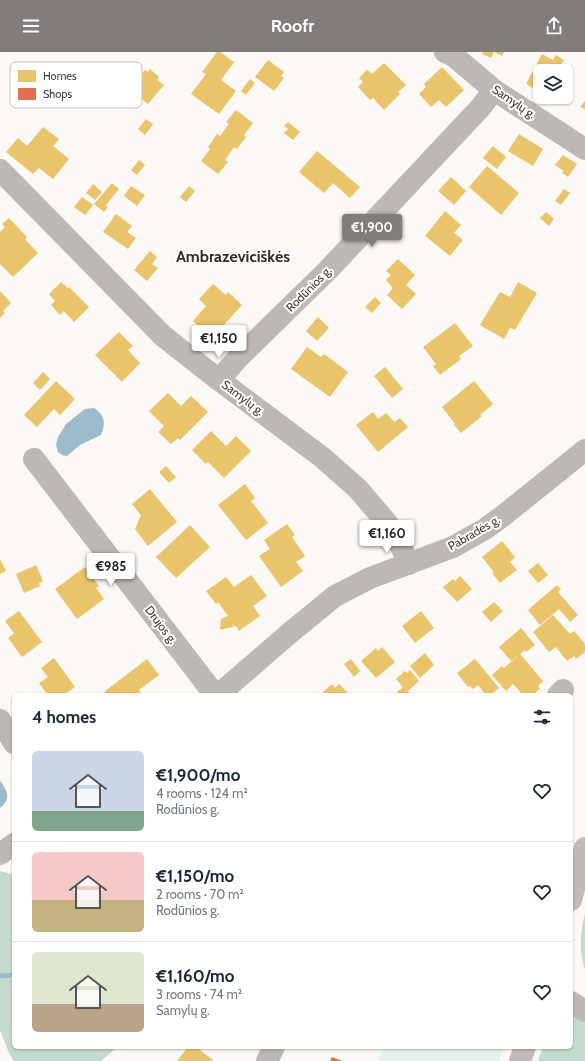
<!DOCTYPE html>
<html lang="en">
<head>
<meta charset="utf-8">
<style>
	body { margin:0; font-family:Cabin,sans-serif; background:#f6f6f7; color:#1f2937; height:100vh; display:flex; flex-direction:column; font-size:15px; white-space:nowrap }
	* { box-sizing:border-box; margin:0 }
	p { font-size:13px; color:#747a83 }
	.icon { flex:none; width:22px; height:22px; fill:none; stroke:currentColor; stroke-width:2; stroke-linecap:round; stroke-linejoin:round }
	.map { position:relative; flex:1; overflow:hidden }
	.panel { position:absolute; left:12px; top:641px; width:561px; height:356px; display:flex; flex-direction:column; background:#fff; border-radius:6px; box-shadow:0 1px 3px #0004 }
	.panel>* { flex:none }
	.buttons { position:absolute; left:533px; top:12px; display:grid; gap:8px }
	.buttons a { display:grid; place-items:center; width:40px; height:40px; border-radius:6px; background:#fff; box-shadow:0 1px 3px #0004; font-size:20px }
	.price { position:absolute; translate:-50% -34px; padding:0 9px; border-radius:4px; background:#fff; color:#222; font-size:13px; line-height:26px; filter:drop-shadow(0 1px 2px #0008) }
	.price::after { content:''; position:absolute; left:50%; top:24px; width:12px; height:9px; margin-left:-6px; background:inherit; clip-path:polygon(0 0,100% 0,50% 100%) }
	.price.active { background:#817d7a; color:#fff }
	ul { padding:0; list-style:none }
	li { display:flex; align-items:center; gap:12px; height:100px; padding:0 20px }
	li+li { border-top:1px solid #e0e1e3 }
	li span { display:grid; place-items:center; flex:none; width:112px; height:80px; border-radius:6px; color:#555 }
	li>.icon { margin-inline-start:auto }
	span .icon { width:48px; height:48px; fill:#fffc; stroke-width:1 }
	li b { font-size:17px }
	h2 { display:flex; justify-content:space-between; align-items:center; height:48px; padding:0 20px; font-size:17px }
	header { display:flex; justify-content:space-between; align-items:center; height:52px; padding:0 20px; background:#817d7a; color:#fff; font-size:18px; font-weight:700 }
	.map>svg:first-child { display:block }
	.green { fill:#e5f4ea }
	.forest { fill:#c3dacd }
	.water { fill:#9dbccb }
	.homes { fill:#e9c46a }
	.shops { fill:#e76f51 }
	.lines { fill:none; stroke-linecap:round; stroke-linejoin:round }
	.stream { stroke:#9dbccb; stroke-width:5 }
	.minor { stroke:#beb8b5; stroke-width:22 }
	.major { stroke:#c0bbb6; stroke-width:22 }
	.labels { text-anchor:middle; stroke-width:4; stroke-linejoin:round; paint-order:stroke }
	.street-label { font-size:12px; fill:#3f3b38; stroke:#fff }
	.district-label { font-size:16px; font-weight:bold; fill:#352c28; stroke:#fff }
	.key { fill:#fff; stroke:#c5c4c3; stroke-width:1 }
	.key-label { font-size:11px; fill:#3f3b38 }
</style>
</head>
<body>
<header><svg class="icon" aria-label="menu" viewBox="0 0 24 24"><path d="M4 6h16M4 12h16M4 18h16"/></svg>Roofr<svg class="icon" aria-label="share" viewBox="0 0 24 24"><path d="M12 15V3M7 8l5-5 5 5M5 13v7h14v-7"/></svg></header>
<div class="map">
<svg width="585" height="1009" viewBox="0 0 585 1009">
	<rect width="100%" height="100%" fill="#fbf8f6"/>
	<!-- green -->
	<polygon class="green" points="383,995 504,995 499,1009 378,1009"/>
	<!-- forest -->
	<g class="forest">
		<polygon points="0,819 14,823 14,995 117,995 101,1009 14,1009 9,1001 0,978"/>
		<path d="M585,861V918C579,900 580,880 585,861Z"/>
		<polygon points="571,958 585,968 585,1009 538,1009 543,995 571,995"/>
	</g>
	<!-- water -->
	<g class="water">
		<path d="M94,356C105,363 106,371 101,383L80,393L67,404L62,403L58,400L56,393L58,385L66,372L85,357Z"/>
		<path d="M0,729C8,739 11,747 0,756Z"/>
	</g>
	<!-- homes -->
	<g class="homes">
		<polygon points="217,0 220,0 234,10 221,28 236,39 219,62 191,42 206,22 202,20"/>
		<polygon points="483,0 504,0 502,4 494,0 491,6 482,2"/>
		<polygon points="542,2 553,8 556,3 564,8 561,13 569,17 566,23 566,19 540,19 540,40 526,32"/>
		<polygon points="268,8 284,20 281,24 284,26 274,39 255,25"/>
		<polygon points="384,11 406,33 398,40 400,42 384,58 373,46 370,48 358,35 363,30 359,26 367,18 372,22"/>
		<polygon points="442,15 464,38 446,55 439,48 431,55 419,42 426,35 424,32"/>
		<polygon points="150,17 159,25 157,28 164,33 148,52 129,37 145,18 148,20"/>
		<polygon points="250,27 255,31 246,43 241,39"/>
		<polygon points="585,49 585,57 580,55"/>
		<polygon points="236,58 253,71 244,83 246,85 237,97 234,95 225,108 228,110 218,122 201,109 210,97 208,95 217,82 220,84 229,72 226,70"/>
		<polygon points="146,67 153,72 145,83 138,77"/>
		<polygon points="288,70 300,80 293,88 284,81 288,77 284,74"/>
		<polygon points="43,75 59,87 53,94 69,107 53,127 39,116 33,122 6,100 18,86 27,94"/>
		<polygon points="519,82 543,97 533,114 508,99"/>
		<polygon points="493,94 506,105 497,117 483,106"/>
		<polygon points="317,99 360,135 350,146 333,131 324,141 299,120"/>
		<polygon points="563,103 577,112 568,125 562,121 564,119 555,113"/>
		<polygon points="139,108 145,113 137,123 131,118"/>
		<polygon points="487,114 519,141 501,163 469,135"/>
		<polygon points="451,125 466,139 454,153 438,139"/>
		<polygon points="112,131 119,137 106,153 108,155 104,160 94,152"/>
		<polygon points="93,132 102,140 95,148 86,141"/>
		<polygon points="131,134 145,143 137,154 124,144"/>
		<polygon points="189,134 195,139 186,150 180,145"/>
		<polygon points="564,137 570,141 561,153 555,149"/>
		<polygon points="82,145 93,153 85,163 74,155"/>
		<polygon points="445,159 461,173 454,181 463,188 450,204 425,184"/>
		<polygon points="546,160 554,167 549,174 540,166"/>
		<polygon points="116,162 132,174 127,180 136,186 128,197 103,180"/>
		<polygon points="9,166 27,185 25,187 38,201 13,225 0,212 0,180 5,175 2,172"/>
		<polygon points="150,199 157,205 152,212 158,216 147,229 134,218"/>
		<polygon points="398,207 415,223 406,233 416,242 402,257 387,243 393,236 386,228 391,223 386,219"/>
		<polygon points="61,230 68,236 69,235 89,255 74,270 64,259 60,263 51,253 55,249 49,242"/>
		<polygon points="518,230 537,241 515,278 510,276 504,287 480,273 500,240 510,245"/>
		<polygon points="213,232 226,243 228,240 242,253 212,286 193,269 206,254 199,247"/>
		<polygon points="0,239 11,251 3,259 5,261 0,266"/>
		<polygon points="375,245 381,251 372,261 365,255"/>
		<polygon points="318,265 329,276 317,289 306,279"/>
		<polygon points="455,271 473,294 459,304 461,307 440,323 433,314 436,312 423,295"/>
		<polygon points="119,280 133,294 128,298 140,311 122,330 95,303"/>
		<polygon points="307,295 321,305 324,302 348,320 330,345 291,317"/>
		<polygon points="385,315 403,337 392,346 374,324"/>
		<polygon points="43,320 50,327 40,338 33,331"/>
		<polygon points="56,329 75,347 60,363 54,357 37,375 24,363"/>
		<polygon points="474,329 493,352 480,363 482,364 461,381 454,373 455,372 442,355"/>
		<polygon points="168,341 181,354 191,344 208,360 180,388 178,386 171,392 158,380 164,374 149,359"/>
		<polygon points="373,360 378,367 386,361 394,370 400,366 408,375 378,400 356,373"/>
		<polygon points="211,379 226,394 236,384 251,399 224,426 208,410 206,412 192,398"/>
		<polygon points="166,414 176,425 169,431 159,420"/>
		<polygon points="245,432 255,446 251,449 268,471 246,488 218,453"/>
		<polygon points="150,437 177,470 148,494 135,477 141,463 132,452"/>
		<polygon points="287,472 295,483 292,485 305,504 296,510 303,519 281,535 259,504 270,497 264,488"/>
		<polygon points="190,473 210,495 176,526 156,505"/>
		<polygon points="502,489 515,505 510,510 517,518 500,531 492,521 494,520 482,505"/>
		<polygon points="0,507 6,519 0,522"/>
		<polygon points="538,511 548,523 538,531 528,519"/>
		<polygon points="36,513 43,529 39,531 40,534 24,541 16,522"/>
		<polygon points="85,515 99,534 96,536 104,547 77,567 55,537"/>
		<polygon points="251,523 267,544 253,554 260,564 239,579 236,574 220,578 221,567 228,564 218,550 216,552 206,539 226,525 234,535"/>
		<polygon points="460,524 472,537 457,550 443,535 453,527 455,529"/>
		<polygon points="557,533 561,537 558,540 578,563 570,570 559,557 540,573 528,558"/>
		<polygon points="494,550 503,559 491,570 482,560"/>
		<polygon points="19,559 42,590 22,605 8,586 14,581 5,569"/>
		<polygon points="421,559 434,576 415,591 402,574"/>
		<polygon points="553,563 570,582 574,579 585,592 585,600 576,607 574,604 567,609 556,595 549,600 533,580"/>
		<polygon points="521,576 535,593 526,600 525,598 511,609 499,595"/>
		<polygon points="382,595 395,610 376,626 361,609 376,596 378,599"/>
		<polygon points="425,601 434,613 420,626 410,614"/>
		<polygon points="520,602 543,629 538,634 540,637 532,643 523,643 513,632 506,639 492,623 502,614 504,616"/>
		<polygon points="54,606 75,635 64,643 48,643 39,631 48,625 41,616"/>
		<polygon points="147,607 159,623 139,638 142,643 107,643 104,640"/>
		<polygon points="351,607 360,619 354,625 344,612"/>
		<polygon points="475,607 499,636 490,643 486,643 478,633 473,637 470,634 468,635 457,621"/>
		<polygon points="410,618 419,629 408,639 411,643 400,643 397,640 403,635 396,627 405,619 407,621"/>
		<polygon points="332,632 335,636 339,632 350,643 320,643"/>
		<polygon points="188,995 196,995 213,1008 212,1009 177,1009"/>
	</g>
	<!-- shops -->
	<polygon class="shops" points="332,1005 342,1009 330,1009"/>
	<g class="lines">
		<!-- stream -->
		<polyline class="stream" points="0,924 14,923"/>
		<!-- minor -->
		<g class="minor">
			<polyline points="445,0 455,5 494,38 585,97"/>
			<polyline points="0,118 163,284 219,328 323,406 358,437 387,471 397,486 409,512"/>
			<polyline points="219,328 237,307 328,218 480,56 494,38"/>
			<polyline points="34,407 215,643"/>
			<polyline points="218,643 291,580 335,544 370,526 453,495 485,477 504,463 585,398"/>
			<polyline points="558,643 563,638"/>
			<polyline points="0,668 14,691"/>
			<polyline points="0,802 14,792"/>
			<polyline points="571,950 585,959"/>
			<polyline points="267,1009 274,995"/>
		</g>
		<!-- major -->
		<g class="major">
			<polyline points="571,848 585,796"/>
			<polyline points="520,1009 525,995"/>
		</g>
	</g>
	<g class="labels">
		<!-- street labels -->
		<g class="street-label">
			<text transform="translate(514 50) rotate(34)" y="4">Samylų g.</text>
			<text transform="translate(309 237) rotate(-45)" y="4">Rodūnios g.</text>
			<text transform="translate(243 346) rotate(37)" y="4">Samylų g.</text>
			<text transform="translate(474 481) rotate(-30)" y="4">Pabradės g.</text>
			<text transform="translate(161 573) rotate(53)" y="4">Drujos g.</text>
		</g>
		<!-- district labels -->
		<g class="district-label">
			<text x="233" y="210">Ambrazeviciškės</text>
		</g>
	</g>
	<!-- legend -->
	<rect x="10" y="10" width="132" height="46" rx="6" class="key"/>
	<rect x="18" y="18" width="18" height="12" fill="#e9c46a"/>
	<rect x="18" y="36" width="18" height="12" fill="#e76f51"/>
	<g class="key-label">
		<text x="43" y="28">Homes</text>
		<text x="43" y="46">Shops</text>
	</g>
</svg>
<div class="buttons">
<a><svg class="icon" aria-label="layers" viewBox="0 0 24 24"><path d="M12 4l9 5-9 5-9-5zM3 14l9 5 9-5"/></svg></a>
</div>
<b class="price active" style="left:372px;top:196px">€1,900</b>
<b class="price" style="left:219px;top:307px">€1,150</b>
<b class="price" style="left:387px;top:502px">€1,160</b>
<b class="price" style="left:111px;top:535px">€985</b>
<section class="panel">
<h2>4 homes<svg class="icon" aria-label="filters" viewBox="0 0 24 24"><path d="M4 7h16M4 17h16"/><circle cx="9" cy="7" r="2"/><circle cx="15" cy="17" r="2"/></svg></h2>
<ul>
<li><span style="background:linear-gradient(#c9d6e8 75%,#7fa58c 0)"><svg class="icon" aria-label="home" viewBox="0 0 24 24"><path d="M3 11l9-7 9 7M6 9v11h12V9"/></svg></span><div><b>€1,900/mo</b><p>4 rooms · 124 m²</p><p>Rodūnios g.</p></div><svg class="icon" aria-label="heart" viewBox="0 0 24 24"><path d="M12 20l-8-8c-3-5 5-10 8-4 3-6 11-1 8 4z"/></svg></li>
<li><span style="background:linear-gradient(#f6c9c9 60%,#c2b280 0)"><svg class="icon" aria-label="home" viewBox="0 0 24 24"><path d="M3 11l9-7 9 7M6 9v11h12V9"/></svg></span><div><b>€1,150/mo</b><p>2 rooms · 70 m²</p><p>Rodūnios g.</p></div><svg class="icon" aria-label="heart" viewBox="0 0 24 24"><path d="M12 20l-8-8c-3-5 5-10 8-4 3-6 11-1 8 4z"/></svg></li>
<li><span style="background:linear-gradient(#dfe7d0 65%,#b9a48a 0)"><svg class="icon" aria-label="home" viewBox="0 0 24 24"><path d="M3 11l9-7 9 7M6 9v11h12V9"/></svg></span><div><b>€1,160/mo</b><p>3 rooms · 74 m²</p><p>Samylų g.</p></div><svg class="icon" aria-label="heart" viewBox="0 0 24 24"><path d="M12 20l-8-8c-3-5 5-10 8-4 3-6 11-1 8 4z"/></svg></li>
</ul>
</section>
</div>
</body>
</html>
